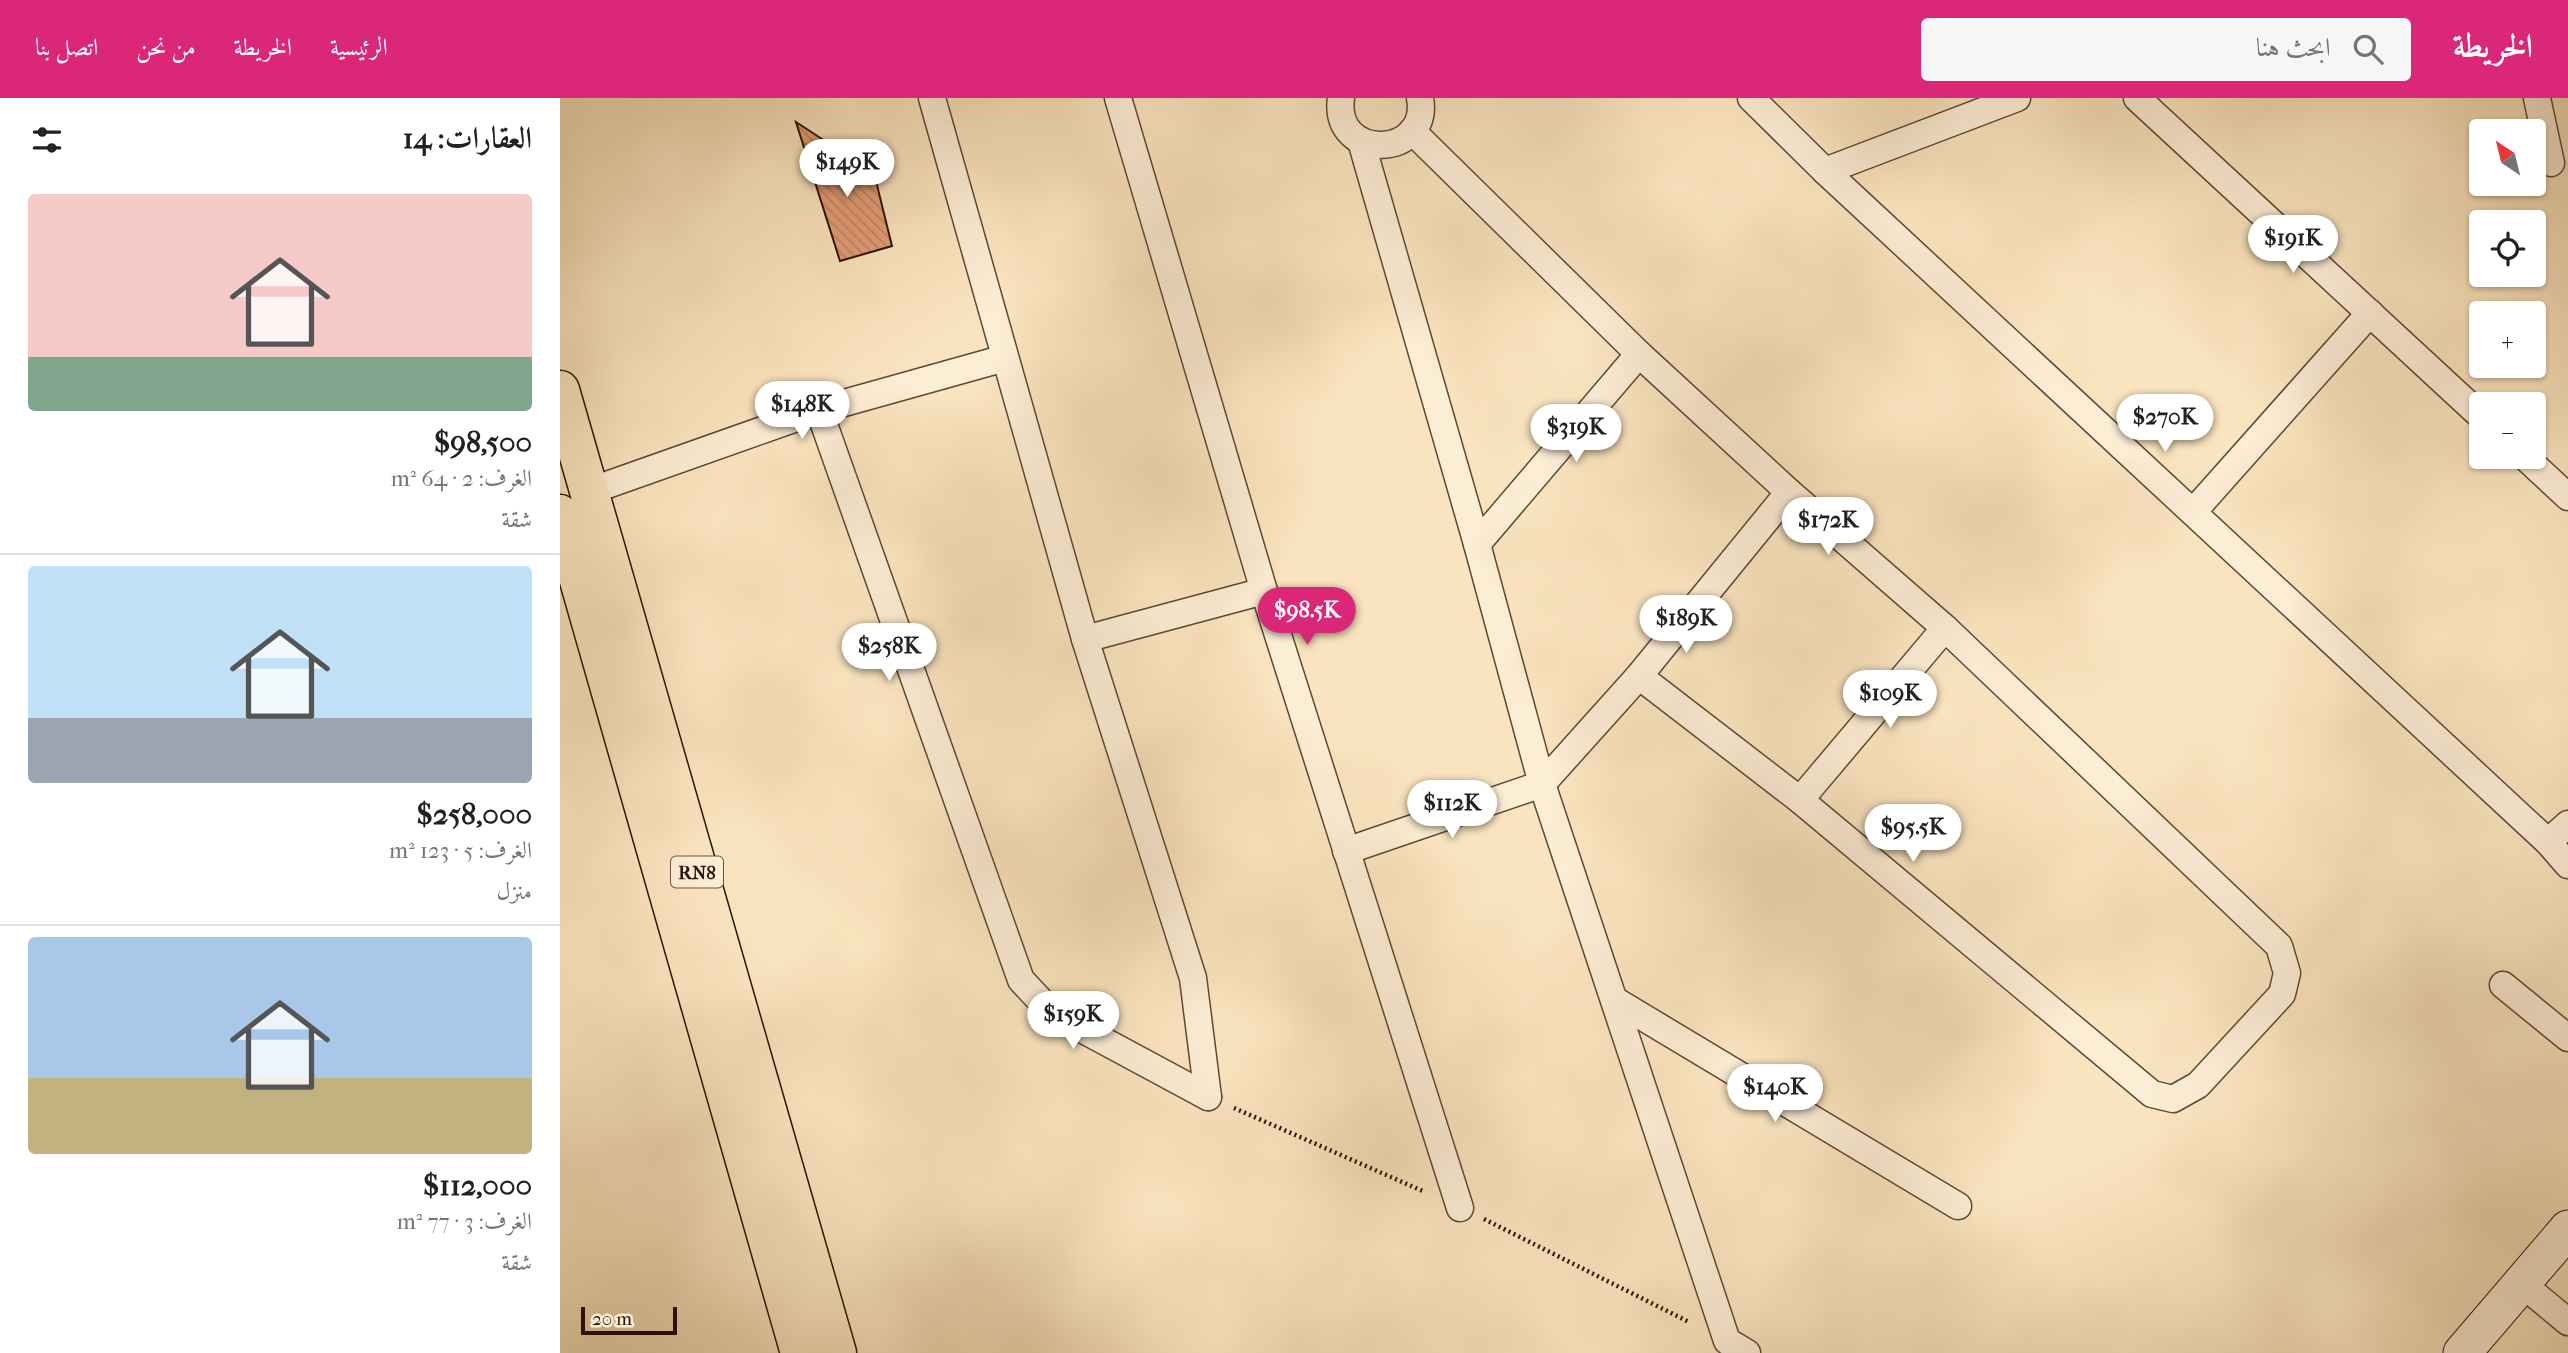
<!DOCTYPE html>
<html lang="ar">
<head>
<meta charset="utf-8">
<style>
	body { margin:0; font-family:"IM FELL French Canon",Amiri,serif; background:#f6f6f6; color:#202124; direction:rtl; height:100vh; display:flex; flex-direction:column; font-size:26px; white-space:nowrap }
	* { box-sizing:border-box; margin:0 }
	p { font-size:23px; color:#757577 }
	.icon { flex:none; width:38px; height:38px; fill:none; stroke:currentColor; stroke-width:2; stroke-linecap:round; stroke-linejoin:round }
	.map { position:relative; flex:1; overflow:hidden; direction:ltr }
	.side { display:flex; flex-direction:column; background:#fff; width:560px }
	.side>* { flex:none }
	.needle { width:46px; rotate:325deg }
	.fabs { position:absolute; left:1909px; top:21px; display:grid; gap:14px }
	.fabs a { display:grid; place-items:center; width:77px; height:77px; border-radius:7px; background:#fff; box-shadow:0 2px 5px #0004; font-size:35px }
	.scale { position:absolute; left:21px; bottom:18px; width:96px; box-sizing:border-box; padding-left:7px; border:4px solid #2a1304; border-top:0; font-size:19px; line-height:24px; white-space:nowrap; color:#2a1304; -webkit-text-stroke:5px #fcedd5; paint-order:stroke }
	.price { position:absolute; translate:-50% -60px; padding:0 16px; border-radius:24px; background:#fff; color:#222; font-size:23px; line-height:46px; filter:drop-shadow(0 2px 4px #0008) }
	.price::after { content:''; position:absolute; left:50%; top:42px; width:21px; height:16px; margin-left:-10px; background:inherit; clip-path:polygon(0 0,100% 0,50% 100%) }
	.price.active { background:#db2777; color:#fff }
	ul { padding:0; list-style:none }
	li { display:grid; align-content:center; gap:14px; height:371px; padding:0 28px }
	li+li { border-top:2px solid #e0e0e0 }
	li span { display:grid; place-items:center; height:217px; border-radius:7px; color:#555 }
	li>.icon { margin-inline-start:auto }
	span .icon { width:126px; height:126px; fill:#fffc; stroke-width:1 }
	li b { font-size:30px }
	h2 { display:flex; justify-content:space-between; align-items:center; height:84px; padding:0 28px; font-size:30px }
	header { display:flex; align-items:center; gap:42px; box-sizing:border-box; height:98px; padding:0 35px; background:#db2777; color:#fff }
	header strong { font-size:33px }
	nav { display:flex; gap:38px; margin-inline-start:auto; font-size:24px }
	.search { width:490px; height:63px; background:#f6f6f6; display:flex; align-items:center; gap:18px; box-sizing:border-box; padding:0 24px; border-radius:7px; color:#757577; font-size:26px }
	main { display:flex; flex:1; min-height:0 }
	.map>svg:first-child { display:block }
	.building { fill:url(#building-back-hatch); stroke:#2a1304; stroke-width:2 }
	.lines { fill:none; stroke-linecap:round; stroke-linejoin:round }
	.street-casing { stroke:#5e4733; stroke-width:29 }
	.secondary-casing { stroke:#2a1304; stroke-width:39 }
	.primary-casing { stroke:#2a1304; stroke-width:41 }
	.path { stroke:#2a1304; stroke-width:4.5; stroke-dasharray:2 3.5; stroke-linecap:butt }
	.street { stroke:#fcedd5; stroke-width:26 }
	.secondary { stroke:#fcedd5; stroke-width:37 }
	.primary { stroke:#fae4bf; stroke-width:38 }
	.labels { text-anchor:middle; stroke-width:6; stroke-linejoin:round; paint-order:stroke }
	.shield { fill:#fcedd5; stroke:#695443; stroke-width:2 }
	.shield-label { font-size:19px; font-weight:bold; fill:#2a1304 }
</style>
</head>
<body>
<header>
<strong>الخريطة</strong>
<div class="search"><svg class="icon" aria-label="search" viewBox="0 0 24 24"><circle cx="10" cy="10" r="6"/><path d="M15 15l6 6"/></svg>ابحث هنا</div>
<nav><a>الرئيسية</a><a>الخريطة</a><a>من نحن</a><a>اتصل بنا</a></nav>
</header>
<main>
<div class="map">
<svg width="2008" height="1255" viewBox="0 0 2008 1255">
	<defs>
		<pattern id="building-back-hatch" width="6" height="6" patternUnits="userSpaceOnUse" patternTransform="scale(1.75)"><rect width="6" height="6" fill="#e39d75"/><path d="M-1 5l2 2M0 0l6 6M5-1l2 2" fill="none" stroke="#c38664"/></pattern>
	</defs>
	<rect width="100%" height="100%" fill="#fae4bf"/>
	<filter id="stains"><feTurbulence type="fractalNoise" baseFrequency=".00286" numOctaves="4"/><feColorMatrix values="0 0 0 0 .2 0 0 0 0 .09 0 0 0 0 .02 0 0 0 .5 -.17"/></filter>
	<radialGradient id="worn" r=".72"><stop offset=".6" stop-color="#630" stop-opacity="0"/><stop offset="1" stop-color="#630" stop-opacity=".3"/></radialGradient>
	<!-- building -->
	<polygon class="building" points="236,24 314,75 332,148 280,163"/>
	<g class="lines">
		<defs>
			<g id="street">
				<polyline points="372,0 525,541 633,880 648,999"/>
				<polyline points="558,0 704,493 900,1110"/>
				<path d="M781,0C772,64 871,61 860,0"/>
				<polyline points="1191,0 1265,73 1988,744 2008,767"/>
				<polyline points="1577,0 1922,319"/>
				<polyline points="1977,0 1991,65"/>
				<polyline points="852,33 1079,256 1229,394 1385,530 1719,848 1727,875 1722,896 1638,987 1613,1001 1592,996 1240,702 1079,578"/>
				<polyline points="801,43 917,446 982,686 1167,1243 1187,1255"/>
				<polyline points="1265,73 1457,0"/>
				<polyline points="259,312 461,882 492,915 648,999"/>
				<polyline points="1965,359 2008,399"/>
				<polyline points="30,393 259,312 445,260"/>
				<polyline points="1633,414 1810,215"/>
				<polyline points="917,446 1079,256"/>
				<polyline points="525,541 704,493"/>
				<polyline points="1240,702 1385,530"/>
				<polyline points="1988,744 2008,726"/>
				<polyline points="786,753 982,686 1079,578 1229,394"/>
				<polyline points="1943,887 2008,940"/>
				<polyline points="1056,903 1398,1108"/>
				<polyline points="1961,1185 2008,1224"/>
			</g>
			<polyline id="secondary" points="1902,1255 2008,1131"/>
			<g id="primary">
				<polyline points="0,292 277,1255"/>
				<polyline points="0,416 240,1255"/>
			</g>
		</defs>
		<!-- street casing -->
		<use href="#street" class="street-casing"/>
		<!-- secondary casing -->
		<use href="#secondary" class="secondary-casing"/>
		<!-- primary casing -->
		<use href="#primary" class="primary-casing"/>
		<!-- path -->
		<g class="path">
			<polyline points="674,1010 865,1094"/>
			<polyline points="924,1121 1129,1224"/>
		</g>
		<!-- street -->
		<use href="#street" class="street"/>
		<!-- secondary -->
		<use href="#secondary" class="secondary"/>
		<!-- primary -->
		<use href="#primary" class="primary"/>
	</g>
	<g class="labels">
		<!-- shield labels -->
		<rect class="shield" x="111" y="758.5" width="52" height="31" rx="5"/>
		<g class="shield-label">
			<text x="137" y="781">RN8</text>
		</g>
	</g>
	<rect width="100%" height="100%" filter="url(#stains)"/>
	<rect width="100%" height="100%" fill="url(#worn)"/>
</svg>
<div class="fabs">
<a><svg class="needle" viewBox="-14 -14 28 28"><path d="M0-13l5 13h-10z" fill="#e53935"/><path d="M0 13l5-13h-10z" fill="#757577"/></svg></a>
<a><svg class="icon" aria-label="locate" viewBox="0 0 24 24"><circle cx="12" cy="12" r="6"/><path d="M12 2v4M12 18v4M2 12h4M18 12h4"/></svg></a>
<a>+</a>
<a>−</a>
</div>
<div class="scale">20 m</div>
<b class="price" style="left:287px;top:101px">$149K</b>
<b class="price" style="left:1733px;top:177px">$191K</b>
<b class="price" style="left:242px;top:343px">$148K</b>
<b class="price" style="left:1605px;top:356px">$270K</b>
<b class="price" style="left:1016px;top:366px">$319K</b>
<b class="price" style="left:1268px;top:459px">$172K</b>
<b class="price active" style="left:747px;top:549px">$98.5K</b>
<b class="price" style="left:1126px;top:557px">$189K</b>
<b class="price" style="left:329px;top:585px">$258K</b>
<b class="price" style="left:1330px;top:632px">$109K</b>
<b class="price" style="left:892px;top:742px">$112K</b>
<b class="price" style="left:1353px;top:766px">$95.5K</b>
<b class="price" style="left:513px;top:953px">$159K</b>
<b class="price" style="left:1215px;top:1026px">$140K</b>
</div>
<section class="side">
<h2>العقارات: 14<svg class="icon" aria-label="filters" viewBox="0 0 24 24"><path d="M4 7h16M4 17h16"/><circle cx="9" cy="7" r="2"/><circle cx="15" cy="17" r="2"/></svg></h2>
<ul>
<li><span style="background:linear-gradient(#f6c9c9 75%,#7fa58c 0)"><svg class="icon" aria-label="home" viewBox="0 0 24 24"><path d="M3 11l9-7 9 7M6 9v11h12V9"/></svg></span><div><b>$98,500</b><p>الغرف: 2 · 64 m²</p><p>شقة</p></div></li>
<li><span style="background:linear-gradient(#bfe0f5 70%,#9aa5b1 0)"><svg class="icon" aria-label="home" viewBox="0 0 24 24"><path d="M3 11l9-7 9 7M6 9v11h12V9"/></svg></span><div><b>$258,000</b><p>الغرف: 5 · 123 m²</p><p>منزل</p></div></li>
<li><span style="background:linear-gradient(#a9c7e8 65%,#c2b280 0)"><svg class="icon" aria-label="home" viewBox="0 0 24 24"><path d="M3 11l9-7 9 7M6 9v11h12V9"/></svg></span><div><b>$112,000</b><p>الغرف: 3 · 77 m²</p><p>شقة</p></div></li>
</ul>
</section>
</main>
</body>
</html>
